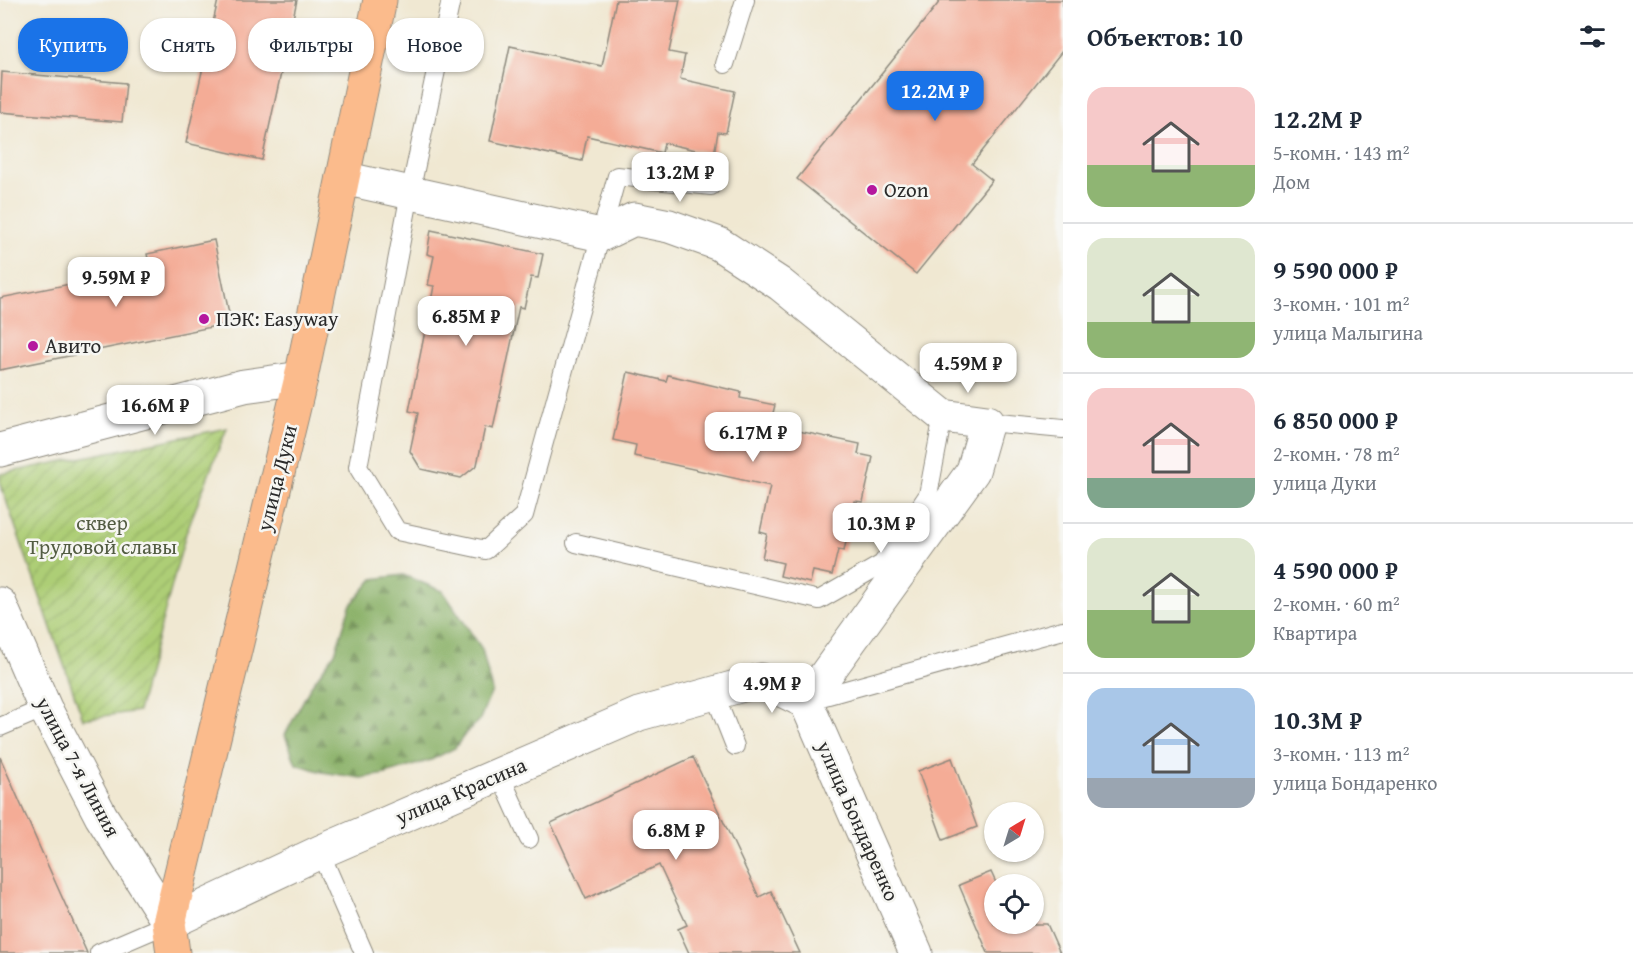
<!DOCTYPE html>
<html lang="ru">
<head>
<meta charset="utf-8">
<style>
	body { margin:0; font-family:"Gentium Book Plus",serif; background:#f2f2f3; color:#1f2937; height:100vh; display:flex; flex-direction:column; font-size:22px; white-space:nowrap }
	* { box-sizing:border-box; margin:0 }
	p { font-size:20px; color:#747a83 }
	.icon { flex:none; width:33px; height:33px; fill:none; stroke:currentColor; stroke-width:2; stroke-linecap:round; stroke-linejoin:round }
	.map { position:relative; flex:1; overflow:hidden }
	.details { display:flex; flex-direction:column; background:#fff; width:570px }
	.details>* { flex:none }
	.top-card { position:absolute; left:18px; top:18px; width:570px; height:54px; display:flex; gap:12px }
	.needle { width:39px; rotate:38deg }
	.tools { position:absolute; left:984px; top:802px; display:grid; gap:12px }
	.tools a { display:grid; place-items:center; width:60px; height:60px; border-radius:50%; background:#fff; box-shadow:0 2px 4px #0004; font-size:30px }
	.price { position:absolute; translate:-50% -51px; padding:0 14px; border-radius:12px; background:#fff; color:#222; font-size:20px; line-height:39px; filter:drop-shadow(0 2px 3px #0008) }
	.price::after { content:''; position:absolute; left:50%; top:36px; width:18px; height:14px; margin-left:-9px; background:inherit; clip-path:polygon(0 0,100% 0,50% 100%) }
	.price.active { background:#1a73e8; color:#fff }
	ul { padding:0; list-style:none }
	li { display:flex; align-items:center; gap:18px; height:150px; padding:0 24px }
	li+li { border-top:2px solid #e0e1e3 }
	li span { display:grid; place-items:center; flex:none; width:168px; height:120px; border-radius:18px; color:#555 }
	li>.icon { margin-inline-start:auto }
	span .icon { width:72px; height:72px; fill:#fffc; stroke-width:1 }
	li b { font-size:26px }
	h2 { display:flex; justify-content:space-between; align-items:center; height:72px; padding:0 24px; font-size:26px }
	.pill { padding:0 21px; border-radius:24px; background:#fff; box-shadow:0 2px 4px #0004; font-size:21px; line-height:54px }
	.pill.active { background:#1a73e8; color:#fff }
	main { display:flex; flex:1; min-height:0 }
	.map>svg:first-child { display:block }
	.forest { fill:url(#forest-firs); stroke:#5a6e49; stroke-width:1.5 }
	.garden { fill:url(#garden-furrows); stroke:#6c7c50; stroke-width:1.5 }
	.building { fill:#f4ac96 }
	.lines { fill:none; stroke-linecap:round; stroke-linejoin:round }
	.lane-casing { stroke:#8e8a7e; stroke-width:20 }
	.street-casing { stroke:#8e8a7e; stroke-width:35 }
	.primary-casing { stroke:#8e8a7e; stroke-width:35 }
	.lane { stroke:#fff; stroke-width:18 }
	.street { stroke:#fff; stroke-width:33 }
	.primary { stroke:#fbbb8c; stroke-width:33 }
	.poi-dot { fill:#b5179e; stroke:#f6f6f2; stroke-width:2 }
	.labels { text-anchor:middle; stroke-width:5; stroke-linejoin:round; paint-order:stroke }
	.poi-label { font-size:21px; fill:#2b2b2b; stroke:#f6f6f2; text-anchor:start }
	.street-label { font-size:21px; fill:#2b2b2b; stroke:#f6f6f2 }
	.park-label { font-size:21px; fill:#525c42; stroke:#f6f6f2 }
</style>
</head>
<body>
<main>
<div class="map">
<svg width="1063" height="953" viewBox="0 0 1063 953">
	<defs>
		<pattern id="forest-firs" width="22" height="20" patternUnits="userSpaceOnUse" patternTransform="scale(1.5)"><rect width="22" height="20" fill="#8ab167"/><path d="M5 1l3.5 6h-7zM16 11l3.5 6h-7z" fill="#719055"/></pattern>
		<pattern id="garden-furrows" width="10" height="10" patternUnits="userSpaceOnUse" patternTransform="scale(1.5)"><rect width="10" height="10" fill="#adce76"/><path d="M-1 1l2-2M0 10L10 0M9 11l2-2" fill="none" stroke="#95b166"/></pattern>
	</defs>
	<rect width="100%" height="100%" fill="#f6f6f2"/>
	<filter id="ink" filterUnits="userSpaceOnUse"><feTurbulence type="fractalNoise" baseFrequency=".0167" numOctaves="2"/><feDisplacementMap in="SourceGraphic" scale="12" xChannelSelector="R" yChannelSelector="G"/><feConvolveMatrix kernelMatrix="1 2 1 2 8 2 1 2 1" color-interpolation-filters="sRGB"/></filter>
	<filter id="wash" filterUnits="userSpaceOnUse"><feTurbulence type="fractalNoise" baseFrequency=".008" numOctaves="4" result="noise"/><feDisplacementMap in="SourceGraphic" scale="24" xChannelSelector="R" yChannelSelector="G"/><feGaussianBlur stdDeviation="1.35" result="paint"/><feColorMatrix in="noise" values="0 0 0 0 0 0 0 0 0 0 0 0 0 0 0 0 0 1.4 0 .05"/><feComposite in="paint" operator="in"/></filter>
	<g filter="url(#wash)">
		<rect width="100%" height="100%" fill="#f0e8d2"/>
		<!-- forest -->
		<polygon class="forest" points="403,575 443,591 482,649 492,691 479,721 466,733 455,748 431,760 386,774 361,778 322,772 296,764 285,735 311,686 335,653 350,606 373,579"/>
		<!-- garden -->
		<polygon class="garden" points="227,428 186,533 138,711 83,719 0,483 0,474"/>
		<g id="blocks">
			<!-- building -->
			<g class="building">
				<polygon points="218,0 297,0 262,160 186,143"/>
				<polygon points="616,0 680,0 669,52 685,55 680,79 735,91 726,133 718,132 714,154 664,143 662,153 587,136 582,161 490,141 510,46 602,66"/>
				<polygon points="941,0 1063,0 1063,50 972,164 992,180 916,274 797,179"/>
				<polygon points="2,72 126,83 122,122 0,112"/>
				<polygon points="431,230 543,254 538,278 531,277 524,308 519,307 493,429 485,427 477,465 461,478 421,469 410,451 418,413 409,411 434,286 428,285 434,256 427,254"/>
				<polygon points="214,240 231,323 0,370 0,298 150,268 147,254"/>
				<polygon points="628,372 666,381 668,375 741,392 740,398 775,405 770,425 860,444 858,454 873,457 863,502 855,501 844,551 838,550 832,575 813,571 810,583 780,576 783,563 762,558 767,534 760,532 770,486 634,456 636,445 613,440"/>
				<polygon points="0,757 40,848 87,953 0,953"/>
				<polygon points="693,757 759,897 771,891 800,953 689,953 678,929 687,925 659,865 586,899 551,823"/>
				<polygon points="952,758 977,827 943,840 918,771"/>
				<polygon points="991,872 997,885 994,885 994,924 1047,924 1060,953 988,953 959,885"/>
			</g>
		</g>
	</g>
	<g filter="url(#ink)">
		<use href="#blocks" fill-opacity="0" stroke="#8e8a7e" stroke-width="1.5"/>
		<g class="lines">
			<defs>
				<g id="lane">
					<polyline points="451,0 410,193 358,467 397,531 486,550 524,515 617,176 711,186"/>
					<polyline points="725,64 745,0"/>
					<polyline points="987,422 1063,429"/>
					<polyline points="576,543 819,600 882,564 928,495 943,416"/>
					<polyline points="714,693 735,746"/>
					<polyline points="810,700 1063,630"/>
					<polyline points="0,727 45,708"/>
					<polyline points="500,775 529,839"/>
					<polyline points="320,852 364,953"/>
					<polyline points="99,953 169,923"/>
				</g>
				<g id="street">
					<polyline points="343,178 601,235 634,219 669,226 719,244 780,284 943,416 987,422 973,471 806,702"/>
					<polyline points="0,450 244,386 301,378"/>
					<polyline points="0,604 45,708 101,816 169,923 320,852 639,714 761,680 806,702 916,953"/>
				</g>
				<polyline id="primary" points="173,953 169,923 301,378 380,0"/>
			</defs>
			<!-- lane casing -->
			<use href="#lane" class="lane-casing"/>
			<!-- street casing -->
			<use href="#street" class="street-casing"/>
			<!-- primary casing -->
			<use href="#primary" class="primary-casing"/>
			<!-- lane -->
			<use href="#lane" class="lane"/>
			<!-- street -->
			<use href="#street" class="street"/>
			<!-- primary -->
			<use href="#primary" class="primary"/>
		</g>
	</g>
	<!-- markers -->
	<g class="poi-dot">
		<circle cx="872" cy="190" r="6"/>
		<circle cx="204" cy="319" r="6"/>
		<circle cx="33" cy="346" r="6"/>
	</g>
	<g class="labels">
		<!-- poi labels -->
		<g class="poi-label">
			<text x="884" y="197">Ozon</text>
			<text x="216" y="326">ПЭК: Easyway</text>
			<text x="45" y="353">Авито</text>
		</g>
		<!-- street labels -->
		<g class="street-label">
			<text transform="translate(277 478) rotate(-76)" y="7">улица Дуки</text>
			<text transform="translate(78 767) rotate(62)" y="7">улица 7-я Линия</text>
			<text transform="translate(461 791) rotate(-23)" y="7">улица Красина</text>
			<text transform="translate(858 821) rotate(66)" y="7">улица Бондаренко</text>
		</g>
		<!-- park labels -->
		<g class="park-label">
			<text x="102" y="530">сквер<tspan x="102" dy="24">Трудовой славы</tspan></text>
		</g>
	</g>
</svg>
<div class="tools">
<a><svg class="needle" viewBox="-14 -14 28 28"><path d="M0-13l5 13h-10z" fill="#e53935"/><path d="M0 13l5-13h-10z" fill="#747a83"/></svg></a>
<a><svg class="icon" aria-label="locate" viewBox="0 0 24 24"><circle cx="12" cy="12" r="6"/><path d="M12 2v4M12 18v4M2 12h4M18 12h4"/></svg></a>
</div>
<b class="price active" style="left:935px;top:122px">12.2M ₽</b>
<b class="price" style="left:680px;top:203px">13.2M ₽</b>
<b class="price" style="left:116px;top:308px">9.59M ₽</b>
<b class="price" style="left:466px;top:347px">6.85M ₽</b>
<b class="price" style="left:968px;top:394px">4.59M ₽</b>
<b class="price" style="left:155px;top:436px">16.6M ₽</b>
<b class="price" style="left:753px;top:463px">6.17M ₽</b>
<b class="price" style="left:881px;top:554px">10.3M ₽</b>
<b class="price" style="left:772px;top:714px">4.9M ₽</b>
<b class="price" style="left:676px;top:861px">6.8M ₽</b>
<div class="top-card">
<a class="pill active">Купить</a>
<a class="pill">Снять</a>
<a class="pill">Фильтры</a>
<a class="pill">Новое</a>
</div>
</div>
<section class="details">
<h2>Объектов: 10<svg class="icon" aria-label="filters" viewBox="0 0 24 24"><path d="M4 7h16M4 17h16"/><circle cx="9" cy="7" r="2"/><circle cx="15" cy="17" r="2"/></svg></h2>
<ul>
<li><span style="background:linear-gradient(#f6c9c9 65%,#8fb573 0)"><svg class="icon" aria-label="home" viewBox="0 0 24 24"><path d="M3 11l9-7 9 7M6 9v11h12V9"/></svg></span><div><b>12.2M ₽</b><p>5-комн. · 143 m²</p><p>Дом</p></div></li>
<li><span style="background:linear-gradient(#dfe7d0 70%,#8fb573 0)"><svg class="icon" aria-label="home" viewBox="0 0 24 24"><path d="M3 11l9-7 9 7M6 9v11h12V9"/></svg></span><div><b>9 590 000 ₽</b><p>3-комн. · 101 m²</p><p>улица Малыгина</p></div></li>
<li><span style="background:linear-gradient(#f6c9c9 75%,#7fa58c 0)"><svg class="icon" aria-label="home" viewBox="0 0 24 24"><path d="M3 11l9-7 9 7M6 9v11h12V9"/></svg></span><div><b>6 850 000 ₽</b><p>2-комн. · 78 m²</p><p>улица Дуки</p></div></li>
<li><span style="background:linear-gradient(#dfe7d0 60%,#8fb573 0)"><svg class="icon" aria-label="home" viewBox="0 0 24 24"><path d="M3 11l9-7 9 7M6 9v11h12V9"/></svg></span><div><b>4 590 000 ₽</b><p>2-комн. · 60 m²</p><p>Квартира</p></div></li>
<li><span style="background:linear-gradient(#a9c7e8 75%,#9aa5b1 0)"><svg class="icon" aria-label="home" viewBox="0 0 24 24"><path d="M3 11l9-7 9 7M6 9v11h12V9"/></svg></span><div><b>10.3M ₽</b><p>3-комн. · 113 m²</p><p>улица Бондаренко</p></div></li>
</ul>
</section>
</main>
</body>
</html>
